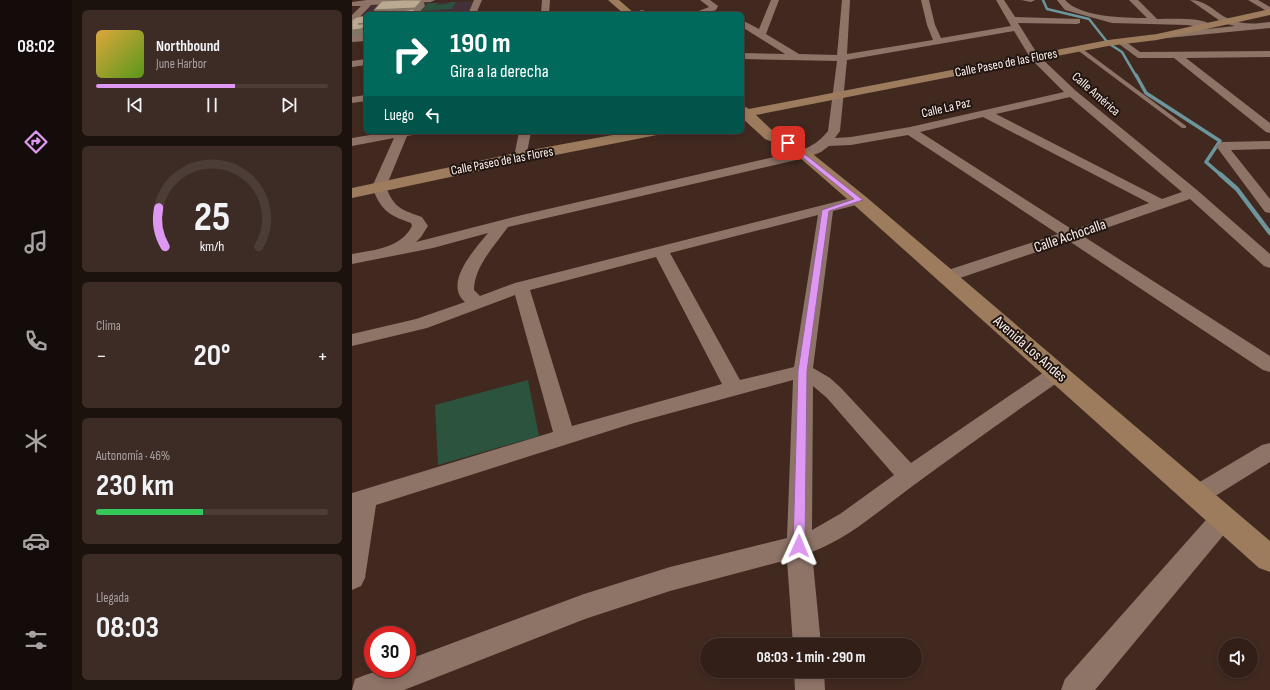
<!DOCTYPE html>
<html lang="es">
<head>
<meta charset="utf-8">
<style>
	:root { --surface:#311f18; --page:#3d2c25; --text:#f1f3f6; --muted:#a8a2a2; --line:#4c3d37; --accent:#de98f2 }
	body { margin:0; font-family:"Sofia Sans Condensed",sans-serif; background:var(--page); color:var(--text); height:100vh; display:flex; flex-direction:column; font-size:15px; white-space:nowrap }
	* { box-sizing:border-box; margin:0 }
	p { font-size:13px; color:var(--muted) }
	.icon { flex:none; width:22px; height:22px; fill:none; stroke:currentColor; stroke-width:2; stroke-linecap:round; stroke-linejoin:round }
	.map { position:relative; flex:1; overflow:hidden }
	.sheet { display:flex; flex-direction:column; gap:10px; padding:10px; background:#1b110d; width:280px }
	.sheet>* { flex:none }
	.hud { position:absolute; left:12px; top:12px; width:380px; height:122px; border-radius:6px; box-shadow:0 2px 6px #0003,0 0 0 1px var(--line); background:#00695c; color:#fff; overflow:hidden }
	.controls { position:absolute; left:866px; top:638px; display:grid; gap:8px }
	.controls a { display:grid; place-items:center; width:40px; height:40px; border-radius:50%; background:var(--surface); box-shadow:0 2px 6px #0003,0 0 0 1px var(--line); font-size:20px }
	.speed { position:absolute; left:12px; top:626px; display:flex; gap:8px; font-size:20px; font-weight:700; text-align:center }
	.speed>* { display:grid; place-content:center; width:52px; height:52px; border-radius:50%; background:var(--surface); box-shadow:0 2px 6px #0003,0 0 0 1px var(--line); line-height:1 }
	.speed .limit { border:6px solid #d22; background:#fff; color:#111 }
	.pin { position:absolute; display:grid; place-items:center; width:34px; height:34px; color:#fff; margin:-17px; border-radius:8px; box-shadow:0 2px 6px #0006 }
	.me { position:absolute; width:44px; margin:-22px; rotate:1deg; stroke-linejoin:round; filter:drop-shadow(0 0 3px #0008) }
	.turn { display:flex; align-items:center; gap:14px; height:84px; padding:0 20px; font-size:18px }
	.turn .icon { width:52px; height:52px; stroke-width:2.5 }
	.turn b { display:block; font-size:28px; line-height:34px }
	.then { display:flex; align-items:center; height:38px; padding:0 20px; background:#0003; gap:8px; font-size:15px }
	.big { font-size:30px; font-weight:700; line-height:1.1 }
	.sheet .tile { flex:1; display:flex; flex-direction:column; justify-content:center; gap:6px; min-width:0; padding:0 14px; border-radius:6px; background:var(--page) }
	.sheet .dial { align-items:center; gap:0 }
	.dial svg { height:104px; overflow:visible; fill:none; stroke:var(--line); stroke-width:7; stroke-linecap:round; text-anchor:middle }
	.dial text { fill:var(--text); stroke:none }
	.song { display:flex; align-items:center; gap:12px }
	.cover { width:48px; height:48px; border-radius:6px; background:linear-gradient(135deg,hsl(40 70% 55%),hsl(90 70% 35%)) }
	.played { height:4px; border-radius:2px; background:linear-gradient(90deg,var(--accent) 60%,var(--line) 60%) }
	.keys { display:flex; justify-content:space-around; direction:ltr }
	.heat { display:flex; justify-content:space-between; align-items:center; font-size:22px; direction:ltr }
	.charge { height:6px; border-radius:3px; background:linear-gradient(90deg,#34c759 46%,var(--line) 0) }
	.trip { position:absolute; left:348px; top:638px; width:222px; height:40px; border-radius:20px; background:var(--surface); box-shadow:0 2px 6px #0003,0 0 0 1px var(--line); font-weight:700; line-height:40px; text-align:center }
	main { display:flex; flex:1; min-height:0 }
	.dock { display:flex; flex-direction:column; width:72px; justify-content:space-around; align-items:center; background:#140c0a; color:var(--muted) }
	.dock .icon { width:28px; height:28px }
	.dock .active { color:var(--accent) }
	.dock b { font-size:18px; color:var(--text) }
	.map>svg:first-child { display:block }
</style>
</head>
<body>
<main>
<nav class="dock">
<b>08:02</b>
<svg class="icon active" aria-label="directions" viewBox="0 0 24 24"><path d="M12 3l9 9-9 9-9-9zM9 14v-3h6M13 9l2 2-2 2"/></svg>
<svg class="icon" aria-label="music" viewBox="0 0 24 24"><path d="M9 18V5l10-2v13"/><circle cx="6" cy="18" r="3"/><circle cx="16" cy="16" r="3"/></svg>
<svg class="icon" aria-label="phone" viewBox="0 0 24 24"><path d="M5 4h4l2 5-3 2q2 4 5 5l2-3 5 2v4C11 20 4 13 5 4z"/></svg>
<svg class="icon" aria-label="climate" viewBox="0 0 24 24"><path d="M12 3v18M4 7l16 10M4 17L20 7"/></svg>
<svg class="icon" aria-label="car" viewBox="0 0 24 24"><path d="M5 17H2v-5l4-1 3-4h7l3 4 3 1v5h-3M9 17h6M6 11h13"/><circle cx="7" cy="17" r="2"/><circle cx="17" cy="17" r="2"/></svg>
<svg class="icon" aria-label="filters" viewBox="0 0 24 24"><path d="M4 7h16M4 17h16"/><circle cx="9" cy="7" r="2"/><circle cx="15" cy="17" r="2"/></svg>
</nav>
<section class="sheet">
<div class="tile">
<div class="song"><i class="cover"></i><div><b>Northbound</b><p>June Harbor</p></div></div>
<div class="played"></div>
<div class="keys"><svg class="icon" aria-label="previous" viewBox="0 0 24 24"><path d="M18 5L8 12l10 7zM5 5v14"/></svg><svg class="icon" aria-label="pause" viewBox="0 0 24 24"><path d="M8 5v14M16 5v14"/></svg><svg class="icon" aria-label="next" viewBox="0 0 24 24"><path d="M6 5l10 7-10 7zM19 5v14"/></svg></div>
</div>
<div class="tile dial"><svg viewBox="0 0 100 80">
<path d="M14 69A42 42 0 1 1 86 69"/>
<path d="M14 69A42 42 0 0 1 9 39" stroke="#de98f2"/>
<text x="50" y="56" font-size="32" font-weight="700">25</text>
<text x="50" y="72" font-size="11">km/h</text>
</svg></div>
<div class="tile"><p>Clima</p>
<div class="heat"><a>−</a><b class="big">20°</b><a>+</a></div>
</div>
<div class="tile"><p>Autonomía · 46%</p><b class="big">230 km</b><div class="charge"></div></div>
<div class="tile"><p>Llegada</p><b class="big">08:03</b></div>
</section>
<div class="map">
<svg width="918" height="690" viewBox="0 0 918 690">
	<rect width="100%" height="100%" fill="#412920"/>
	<polygon fill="#43313a" points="121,1 117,14 14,14 14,36 0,24 17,6"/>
	<g fill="#2c533e">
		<polygon points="98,2 104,2 99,9 70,11 76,3 86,3 85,5 96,4"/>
		<polygon points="176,380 187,436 86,465 83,405"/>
	</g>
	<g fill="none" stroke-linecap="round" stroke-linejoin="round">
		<polyline stroke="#6c959c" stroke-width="2.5" points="691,0 695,9 737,19 756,43 770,52 784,76"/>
		<polyline stroke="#6c959c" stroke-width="3.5" points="784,75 794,93 868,141 854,162 869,175"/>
		<polyline stroke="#6c959c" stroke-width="4.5" points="868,174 885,189 918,233"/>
		<polygon fill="#8e7367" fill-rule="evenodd" points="724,47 728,47 834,126 834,128 830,128 724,49"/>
		<g fill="#8e7367" fill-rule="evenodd">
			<polygon points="15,0 83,0 79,2 19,5 3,22 0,23 0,15 9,6 0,6 0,2"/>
			<polygon points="122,0 130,0 124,14 116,14"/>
			<polygon points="190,0 198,0 197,14 189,14"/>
			<polygon points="348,0 358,0 366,6 364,10 351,14 339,14 357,7"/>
			<path d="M419,0h8l-13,34 33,20 38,1 5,-55h8l-3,54 86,-14 -6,-15 -6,-25h8l6,25 6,13 70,-12 -15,-26h8l11,17 65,2v4l-3,1 -59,-1 20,32 38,36 121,99 73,64v14l-6,-2 -74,-67 -107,37 187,120v16l-7,-2 -194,-129 -115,39 -6,1 -6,-1 -2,-4 2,-4 116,-38 -150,-99 -57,10 -22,1 -8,6 -12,5 -301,70c-13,18 -34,40 -34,63l6,6 35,-13 344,-87 5,1 2,3 -2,3 -31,8 -20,157 17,10 11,10 70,75 139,-95 7,-2 7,2 3,5 -3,5c-49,34 -98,69 -146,104 -35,25 -65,54 -106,70l9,93h-28l-6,-85 -117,31 -85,28 -181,71h-52l3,-11c22,-9 29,-10 52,-10v-9l177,-66 86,-27 117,-29 6,-158 -159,43 -258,82 -11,73 -4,8 -9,4v-97l201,-61 -38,-137 -88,33 -75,18v-12l64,-15 49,-17c-22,-19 10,-53 23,-69l-55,15 -81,16v-10c22,-4 49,-6 60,-28l-1,-3c-23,-8 -30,-13 -39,-36l22,-49 -42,8v-8l36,-6h27l-2,3 -6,1 -21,51c8,21 16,23 36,30l6,9 -7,11 -5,5 106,-27 278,-64c12,-5 20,-10 28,-20l9,-70 -95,-2v-6l43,1 -43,-27v-7l17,9zM662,31l17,28 33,33 -154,35 -59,10 -16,1 5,-7 7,-71zM718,97l112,95 -20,7 -166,-85zM631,117l166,86 -76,27 -153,-98zM466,215l-24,152 -54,13 -70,-127zM304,257l66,127 -150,42 -42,-136zM461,386l14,12 67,77 -54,39 -28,16z"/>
			<polygon points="669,0 683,0 679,2"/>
			<path d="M705,0h8c15,17 60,18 82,18l-18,-18h9l19,19c13,0 46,-2 54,6l-4,3 -20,-3 -75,-2 -47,-13z"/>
			<path d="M838,0c17,0 25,13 39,19 14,6 26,5 41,3v6l-113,11v-4l3,-1 75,-8 -12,-3z"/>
			<polygon points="896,0 906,0 918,7 918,13"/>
			<polygon points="290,10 293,11 293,14 279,14"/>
			<polygon points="14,35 14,41 0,42 0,36"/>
			<polygon points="770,39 788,52 918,51 918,57 834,58 918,123 918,133 914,132 822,58 786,58 767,44 765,42"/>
			<polygon points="14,59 14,65 0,67 0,61"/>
			<polygon points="14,95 14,101 0,103 0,97"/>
			<polygon points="167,132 179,132 174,157 168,161 162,157"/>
			<polygon points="918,141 918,149 879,150 918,199 918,213 913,212 864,146 870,142"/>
			<polygon points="918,443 918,462 852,503 844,506 836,503 832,496 836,489 910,445"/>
			<polygon points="870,509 879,512 882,519 879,526 743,690 709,690 713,679 861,512"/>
			<polygon points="442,671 472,671 473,690 443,690"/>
		</g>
		<g fill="#9c7c5c" fill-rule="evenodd">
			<polygon points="256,0 267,0 283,14 272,14"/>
			<polygon points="918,9 918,15 805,40 756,46 404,115 423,133 441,140 457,151 513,196 918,541 918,572 907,568 501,204 447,157 431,146 413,139 390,118 390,105 397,109 756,40 805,34"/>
			<polygon points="277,132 307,132 305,135 300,136 168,162 0,198 0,188 168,152"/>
		</g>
	</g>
	<g fill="#837666">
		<polygon points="70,0 71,0 73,6 66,14 23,14 22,10"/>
		<polygon points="14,23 14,34 12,36 0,37 0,30"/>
	</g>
	<g fill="#bba991" stroke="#837666">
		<polygon points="51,0 70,0 63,8 22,10 30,1"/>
		<polygon points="63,9 59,14 27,14"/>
		<polygon points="14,16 14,23 6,24 14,24 9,29 0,30 0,20 5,17"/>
	</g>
	<polygon fill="#de98f2" stroke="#90639d" points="436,141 511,200 477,211 455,371 453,546 451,550 447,551 443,550 441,546 446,371 470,210 502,199 434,144 433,143"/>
	<g text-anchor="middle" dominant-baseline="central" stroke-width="4" stroke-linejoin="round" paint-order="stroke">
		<g font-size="13" fill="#fef1ec" stroke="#201511">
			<text transform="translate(654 63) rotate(-11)">Calle Paseo de las Flores</text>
			<text transform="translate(744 94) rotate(41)">Calle América</text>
			<text transform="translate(594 108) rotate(-13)">Calle La Paz</text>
			<text transform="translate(150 161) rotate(-11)">Calle Paseo de las Flores</text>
		</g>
		<g font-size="15" fill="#fef1ec" stroke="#201511">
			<text transform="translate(718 236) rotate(-19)">Calle Achocalla</text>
			<text transform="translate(678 349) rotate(41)">Avenida Los Andes</text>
		</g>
	</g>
</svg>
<div class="controls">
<a><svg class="icon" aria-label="sound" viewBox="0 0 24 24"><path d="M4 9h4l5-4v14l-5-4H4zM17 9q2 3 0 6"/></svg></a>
</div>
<div class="speed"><div class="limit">30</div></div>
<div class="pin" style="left:436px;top:143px;background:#d93025"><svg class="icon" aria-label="arrive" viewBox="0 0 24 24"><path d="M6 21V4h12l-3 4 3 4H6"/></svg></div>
<svg class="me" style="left:447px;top:546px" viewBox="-20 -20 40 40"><path d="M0-17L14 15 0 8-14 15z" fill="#de98f2" stroke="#fff" stroke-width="4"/></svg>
<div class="trip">08:03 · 1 min · 290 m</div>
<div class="hud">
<div class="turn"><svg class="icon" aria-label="right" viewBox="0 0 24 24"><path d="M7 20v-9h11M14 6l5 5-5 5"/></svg><div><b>190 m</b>Gira a la derecha</div></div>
<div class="then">Luego<svg class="icon" aria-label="left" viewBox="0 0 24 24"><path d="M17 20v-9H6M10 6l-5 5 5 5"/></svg></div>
</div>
</div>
</main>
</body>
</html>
